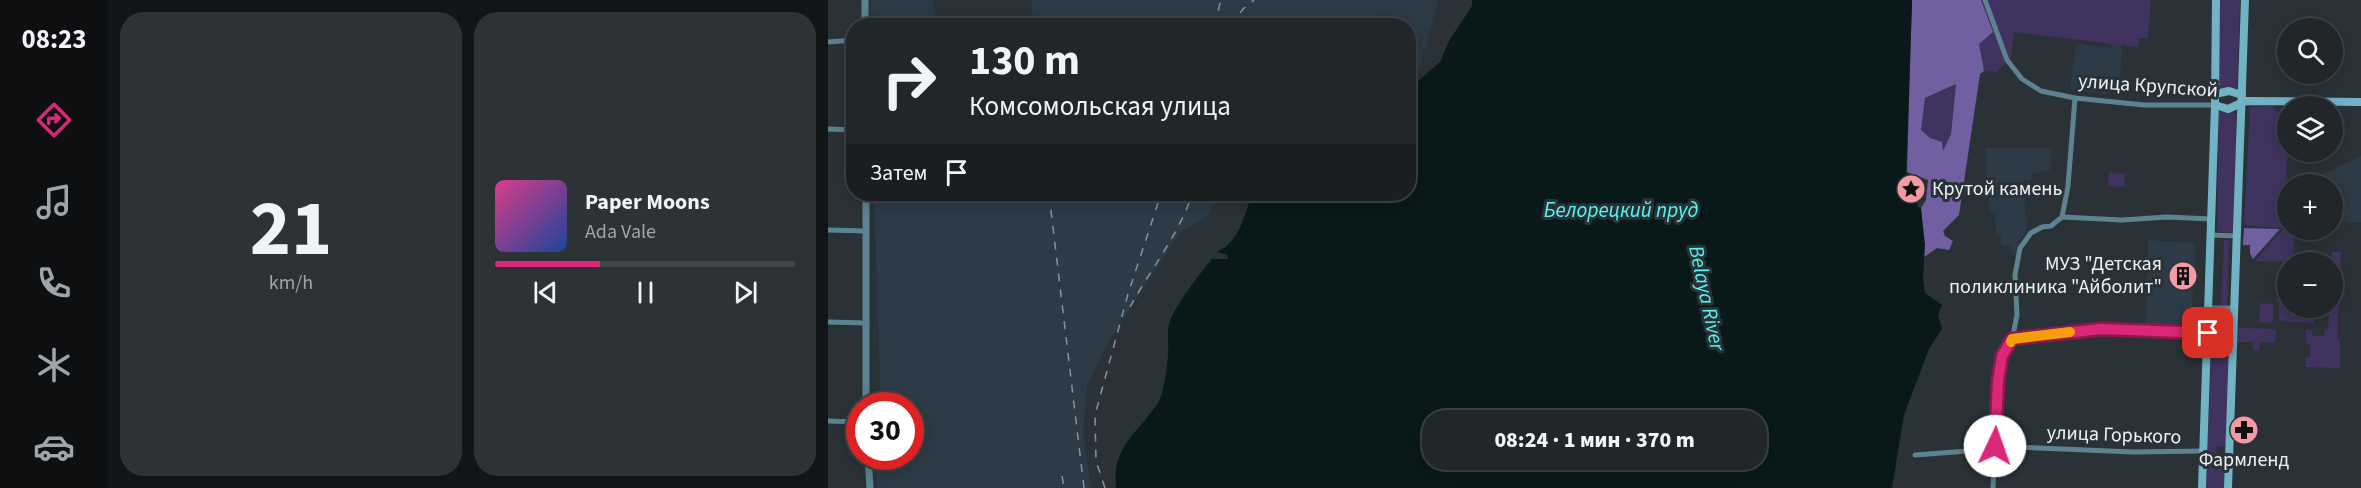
<!DOCTYPE html>
<html lang="ru">
<head>
<meta charset="utf-8">
<style>
	:root { --surface:#20262a; --page:#2d3236; --text:#f1f3f6; --muted:#a2a5a8; --line:#3d4347; --accent:#db2777 }
	body { margin:0; font-family:"Source Sans 3",sans-serif; background:var(--page); color:var(--text); height:100vh; display:flex; flex-direction:column; font-size:22px; white-space:nowrap }
	* { box-sizing:border-box; margin:0 }
	p { font-size:20px; color:var(--muted) }
	.icon { flex:none; width:33px; height:33px; fill:none; stroke:currentColor; stroke-width:2; stroke-linecap:round; stroke-linejoin:round }
	.map { position:relative; flex:1; overflow:hidden }
	.details { display:flex; flex-direction:column; gap:12px; padding:12px; background:#121517; width:720px }
	.details>* { flex:none }
	.banner { position:absolute; left:18px; top:18px; width:570px; height:183px; border-radius:24px; box-shadow:0 3px 15px #0003,0 0 0 2px var(--line); background:#20262a; color:var(--text); overflow:hidden }
	.fabs { position:absolute; left:1449px; top:18px; display:grid; gap:12px }
	.fabs a { display:grid; place-items:center; width:66px; height:66px; border-radius:50%; background:var(--surface); box-shadow:0 3px 15px #0003,0 0 0 2px var(--line); font-size:30px }
	.speed { position:absolute; left:18px; top:392px; display:flex; gap:12px; font-size:30px; font-weight:700; text-align:center }
	.speed>* { display:grid; place-content:center; width:78px; height:78px; border-radius:50%; background:var(--surface); box-shadow:0 3px 15px #0003,0 0 0 2px var(--line); line-height:1 }
	.speed .limit { border:9px solid #d22; background:#fff; color:#111 }
	.pin { position:absolute; display:grid; place-items:center; width:51px; height:51px; color:#fff; margin:-26px; border-radius:12px; box-shadow:0 3px 9px #0006 }
	.me { position:absolute; width:66px; margin:-33px; rotate:3deg; stroke-linejoin:round; filter:drop-shadow(0 0 4px #0008) }
	.turn { display:flex; align-items:center; gap:21px; height:126px; padding:0 24px; font-size:27px }
	.turn .icon { width:78px; height:78px; stroke-width:2.5 }
	.turn b { display:block; font-size:42px; line-height:51px }
	.then { display:flex; align-items:center; height:57px; padding:0 24px; background:#0003; gap:12px; font-size:22px }
	.details .card { flex:1; display:flex; flex-direction:column; justify-content:center; gap:9px; min-width:0; padding:0 21px; border-radius:24px; background:var(--page) }
	.details .dial { align-items:center; gap:0 }
	.dial b { font-size:78px; line-height:1 }
	.song { display:flex; align-items:center; gap:18px }
	.cover { width:72px; height:72px; border-radius:9px; background:linear-gradient(135deg,hsl(330 70% 55%),hsl(220 70% 35%)) }
	.played { height:6px; border-radius:3px; background:linear-gradient(90deg,var(--accent) 35%,var(--line) 35%) }
	.keys { display:flex; justify-content:space-around; direction:ltr }
	.details .tiles { flex:1; display:grid; gap:12px; grid-template-columns:repeat(2,1fr) }
	.trip { position:absolute; left:594px; top:410px; width:345px; height:60px; border-radius:24px; background:var(--surface); box-shadow:0 3px 15px #0003,0 0 0 2px var(--line); font-weight:800; line-height:60px; text-align:center }
	main { display:flex; flex:1; min-height:0 }
	.tabs { display:flex; flex-direction:column; width:108px; justify-content:space-around; align-items:center; background:#0d0f11; color:var(--muted) }
	.tabs .icon { width:42px; height:42px }
	.tabs .selected { color:var(--accent) }
	.tabs b { font-size:27px; color:var(--text) }
	.map>svg:first-child { display:block }
</style>
</head>
<body>
<main>
<nav class="tabs">
<b>08:23</b>
<svg class="icon selected" aria-label="directions" viewBox="0 0 24 24"><path d="M12 3l9 9-9 9-9-9zM9 14v-3h6M13 9l2 2-2 2"/></svg>
<svg class="icon" aria-label="music" viewBox="0 0 24 24"><path d="M9 18V5l10-2v13"/><circle cx="6" cy="18" r="3"/><circle cx="16" cy="16" r="3"/></svg>
<svg class="icon" aria-label="phone" viewBox="0 0 24 24"><path d="M5 4h4l2 5-3 2q2 4 5 5l2-3 5 2v4C11 20 4 13 5 4z"/></svg>
<svg class="icon" aria-label="climate" viewBox="0 0 24 24"><path d="M12 3v18M4 7l16 10M4 17L20 7"/></svg>
<svg class="icon" aria-label="car" viewBox="0 0 24 24"><path d="M5 17H2v-5l4-1 3-4h7l3 4 3 1v5h-3M9 17h6M6 11h13"/><circle cx="7" cy="17" r="2"/><circle cx="17" cy="17" r="2"/></svg>
</nav>
<section class="details">
<div class="tiles">
<div class="card dial"><b>21</b><p>km/h</p></div>
<div class="card">
<div class="song"><i class="cover"></i><div><b>Paper Moons</b><p>Ada Vale</p></div></div>
<div class="played"></div>
<div class="keys"><svg class="icon" aria-label="previous" viewBox="0 0 24 24"><path d="M18 5L8 12l10 7zM5 5v14"/></svg><svg class="icon" aria-label="pause" viewBox="0 0 24 24"><path d="M8 5v14M16 5v14"/></svg><svg class="icon" aria-label="next" viewBox="0 0 24 24"><path d="M6 5l10 7-10 7zM19 5v14"/></svg></div>
</div>
</div>
</section>
<div class="map">
<svg width="1533" height="488" viewBox="0 0 1533 488">
	<rect width="100%" height="100%" fill="#2a3238"/>
	<g fill="#2d3b46">
		<polygon points="43,0 104,0 110,25 42,25"/>
		<polygon points="203,0 610,0 592,67 581,71 580,26 206,25"/>
		<polygon points="1253,44 1284,48 1285,44 1294,45 1292,87 1280,86 1279,95 1242,89 1248,45"/>
		<polygon points="1157,148 1224,148 1222,170 1203,174 1203,180 1196,180 1195,184 1199,230 1189,245 1189,255 1184,255 1183,246 1173,246 1173,236 1168,236 1167,213 1162,211"/>
		<polygon points="1533,156 1533,222 1512,222 1505,213 1504,184 1487,184 1487,178"/>
		<polygon points="46,194 389,194 379,217 352,233 280,342 259,386 255,433 263,488 49,488 47,463 55,462 55,456 82,456 82,405 53,405"/>
		<polygon points="1320,240 1367,243 1363,329 1318,327"/>
	</g>
	<g fill="#403360">
		<polygon points="1153,0 1323,0 1320,38 1311,38 1310,47 1186,32 1183,58 1168,72 1156,71 1151,44 1165,32"/>
		<polygon points="1391,0 1412,0 1409,89 1390,88"/>
		<polygon points="1128,84 1123,134 1115,153 1114,142 1102,138 1093,130 1097,98"/>
		<polygon points="1444,106 1448,112 1459,112 1460,152 1454,228 1416,225 1422,107"/>
		<polygon points="1391,112 1408,113 1407,232 1399,233 1389,231"/>
		<polygon points="1281,172 1297,174 1296,187 1280,186"/>
		<polygon points="1454,230 1466,230 1465,259 1473,260 1472,262 1427,261"/>
		<polygon points="1396,240 1401,240 1399,305 1393,305"/>
		<polygon points="1504,252 1513,252 1509,338 1512,342 1512,368 1477,367 1478,357 1482,357 1482,344 1479,344 1477,329 1484,330 1484,336 1496,336 1497,329 1500,329 1502,308 1504,308"/>
		<polygon points="1447,300 1459,300 1460,308 1471,308 1470,319 1486,320 1486,323 1453,321 1451,318 1451,304"/>
		<polygon points="1432,303 1446,304 1445,321 1443,323 1431,322"/>
		<polygon points="1389,311 1403,314 1398,446 1389,447 1388,464 1397,464 1396,488 1378,488 1385,314"/>
		<polygon points="1408,328 1448,329 1447,343 1432,342 1431,351 1425,351 1425,342 1407,342"/>
	</g>
	<g fill="#715fa2" fill-rule="evenodd">
		<path d="M1084,0h69l12,32 -14,12 5,27 -4,3 -21,141 -16,16 2,5 8,5 -4,9 -12,-2 -13,9 -3,-49 5,-8 2,-20 -21,-8zM1128,84l-5,50 -8,17 -1,-9 -12,-4 -9,-8 4,-32z"/>
		<polygon points="1416,228 1452,229 1425,259 1422,253 1422,245 1415,245"/>
	</g>
	<path fill="#091818" fill-rule="evenodd" d="M644,0h440l-6,181 1,9 5,4v3l5,3 1,7 3,1 4,37 -2,34 2,14 17,12 -4,10 4,14 -13,20 -25,66 -12,73h-776c-5,-43 24,-56 43,-87 5,-9 9,-39 9,-49 1,-9 -1,-20 1,-28 6,-19 30,-49 43,-65h16l-1,-4 -10,-3c22,-9 27,-36 35,-58h156l1,-113h9l22,-19 9,-21 23,-35zM604,420h324v39h-324z"/>
	<g fill="none" stroke-linecap="round" stroke-linejoin="round">
		<g stroke="#5c838f" stroke-width="5">
			<polyline points="1157,0 1179,60 1194,79 1213,91 1247,98 1316,105 1387,105"/>
			<polyline points="0,42 26,40"/>
			<polyline points="1247,98 1240,186 1234,217 1294,220 1339,217 1383,219"/>
			<polyline points="0,129 26,130"/>
			<polyline points="0,230 38,231"/>
			<polyline points="1383,235 1409,236"/>
			<polyline points="1381,308 1406,308"/>
			<polyline points="0,322 39,323"/>
			<polyline points="1184,340 1273,329 1380,333"/>
			<polyline points="0,421 32,422"/>
			<polyline points="1087,455 1153,450 1166,446 1305,452 1376,451"/>
			<polyline points="1165,488 1170,381 1174,356 1184,340 1189,315 1187,275 1192,248 1203,233 1214,227 1223,226 1234,217"/>
		</g>
		<g stroke="#5c838f" stroke-width="7">
			<polyline points="37,26 37,0"/>
			<polyline points="38,194 38,405"/>
			<polyline points="40,456 42,488"/>
		</g>
		<g stroke="#71b2c4" stroke-width="8">
			<polyline points="1387,94 1401,91 1414,95"/>
			<polyline points="1387,105 1400,109 1418,101 1533,102"/>
			<polyline points="1374,488 1387,105 1388,0"/>
			<polyline points="1400,488 1417,0"/>
		</g>
		<g stroke="#8c9297" stroke-width="1.5" stroke-dasharray="8 8" stroke-linecap="butt">
			<polyline points="386,26 393,0"/>
			<polyline points="403,26 415,9 426,0"/>
			<polyline points="221,194 256,488"/>
			<path d="M302,307c20,-37 50,-74 62,-113"/>
			<polyline points="234,476 236,488"/>
			<polyline points="277,488 268,461 267,415 300,294 333,194"/>
		</g>
	</g>
	<g fill="none" stroke-linecap="round" stroke-linejoin="round">
		<g stroke="#8e194d" stroke-width="15">
			<polyline id="route" points="1167,446 1170,381 1174,356 1184,339 1273,329 1380,333"/>
		</g>
		<use href="#route" stroke="#db2777" stroke-width="10"/>
		<polyline stroke="#f59e0b" stroke-width="10" points="1183,342 1184,339 1242,332"/>
	</g>
	<defs>
		<g id="sight-disc" transform="scale(1.5)"><circle r="9.5" fill="#f49aa5" stroke="#2a3238"/><path d="M0-6L1.8-2.2L6-1.7L2.9 1.2L3.7 5.4L0 3.3L-3.7 5.4L-2.9 1.2L-6-1.7L-1.8-2.2Z" fill="#111"/></g>
		<g id="building-disc" transform="scale(1.5)"><circle r="9.5" fill="#f49aa5" stroke="#2a3238"/><path d="M-4-6H4V6H1V3H-1V6H-4ZM-2.5-4.3h1.7v1.8h-1.7ZM.8-4.3h1.7v1.8H.8ZM-2.5-1h1.7V.8h-1.7ZM.8-1h1.7V.8H.8Z" fill="#111"/></g>
		<g id="pharmacy-disc" transform="scale(1.5)"><circle r="9.5" fill="#f49aa5" stroke="#2a3238"/><path d="M-2-6h4v4h4v4h-4v4h-4v-4h-4v-4h4Z" fill="#111"/></g>
	</defs>
	<g fill-rule="evenodd">
		<use href="#sight-disc" x="1083" y="189"/>
		<use href="#building-disc" x="1355" y="276"/>
		<use href="#pharmacy-disc" x="1416" y="430"/>
	</g>
	<g text-anchor="middle" dominant-baseline="central" stroke-width="6" stroke-linejoin="round" paint-order="stroke">
		<g font-size="20" fill="#edf2f6" stroke="#2a3238">
			<text transform="translate(1320 86) rotate(4)">улица Крупской</text>
			<text transform="translate(1286 435) rotate(2)">улица Горького</text>
		</g>
		<g font-size="20" fill="#edf2f6" stroke="#2a3238" text-anchor="start">
			<text x="1104" y="189">Крутой камень</text>
			<text x="1334" y="264" text-anchor="end">МУЗ "Детская<tspan x="1334" dy="23">поликлиника "Айболит"</tspan></text>
			<text x="1416" y="460" text-anchor="middle">Фармленд</text>
		</g>
		<g font-size="21" font-style="italic" fill="#54faf5" stroke="#2a3238">
			<text x="793" y="210">Белорецкий пруд</text>
			<text transform="translate(879 298) rotate(78)">Belaya River</text>
		</g>
	</g>
</svg>
<div class="fabs">
<a><svg class="icon" aria-label="search" viewBox="0 0 24 24"><circle cx="10" cy="10" r="6"/><path d="M15 15l6 6"/></svg></a>
<a><svg class="icon" aria-label="layers" viewBox="0 0 24 24"><path d="M12 4l9 5-9 5-9-5zM3 14l9 5 9-5"/></svg></a>
<a>+</a>
<a>−</a>
</div>
<div class="speed"><div class="limit">30</div></div>
<div class="pin" style="left:1380px;top:333px;background:#d93025"><svg class="icon" aria-label="arrive" viewBox="0 0 24 24"><path d="M6 21V4h12l-3 4 3 4H6"/></svg></div>
<svg class="me" style="left:1167px;top:446px" viewBox="-20 -20 40 40"><circle r="19" fill="#fff"/><path d="M0-13L10 11 0 6-10 11z" fill="#db2777"/></svg>
<div class="trip">08:24 · 1 мин · 370 m</div>
<div class="banner">
<div class="turn"><svg class="icon" aria-label="right" viewBox="0 0 24 24"><path d="M7 20v-9h11M14 6l5 5-5 5"/></svg><div><b>130 m</b>Комсомольская улица</div></div>
<div class="then">Затем<svg class="icon" aria-label="arrive" viewBox="0 0 24 24"><path d="M6 21V4h12l-3 4 3 4H6"/></svg></div>
</div>
</div>
</main>
</body>
</html>
